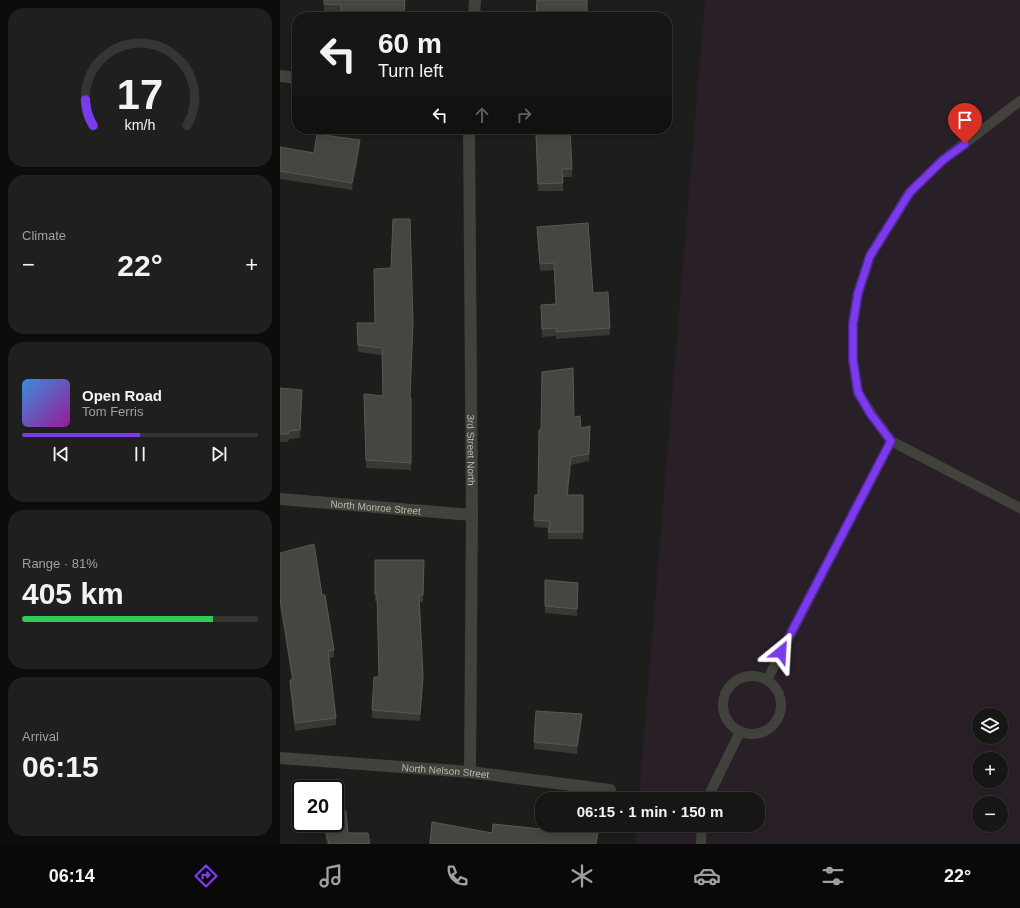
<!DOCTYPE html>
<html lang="en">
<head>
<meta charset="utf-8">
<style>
	:root { --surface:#161614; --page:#1f1f1d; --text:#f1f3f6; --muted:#9e9fa0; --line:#353534; --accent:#7c3aed }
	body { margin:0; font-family:Arial,sans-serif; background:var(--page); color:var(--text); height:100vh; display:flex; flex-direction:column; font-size:15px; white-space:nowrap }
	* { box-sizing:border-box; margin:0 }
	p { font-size:13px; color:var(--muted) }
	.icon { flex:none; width:22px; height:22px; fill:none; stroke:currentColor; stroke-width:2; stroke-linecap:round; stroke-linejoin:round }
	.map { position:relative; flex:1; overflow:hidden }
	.drawer { display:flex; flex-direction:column; gap:8px; padding:8px; background:#0c0c0b; width:280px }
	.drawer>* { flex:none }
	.banner { position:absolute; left:12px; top:12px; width:380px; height:122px; border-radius:16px; box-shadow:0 2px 10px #0003,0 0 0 1px var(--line); background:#161614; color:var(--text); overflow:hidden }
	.buttons { position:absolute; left:692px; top:708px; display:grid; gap:8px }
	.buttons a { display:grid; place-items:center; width:36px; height:36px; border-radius:50%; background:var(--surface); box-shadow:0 2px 10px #0003,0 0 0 1px var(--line); font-size:20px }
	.speed { position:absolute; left:12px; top:780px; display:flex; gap:8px; font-size:20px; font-weight:700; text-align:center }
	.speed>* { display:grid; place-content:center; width:52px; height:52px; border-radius:50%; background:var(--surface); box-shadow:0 2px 10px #0003,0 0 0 1px var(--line); line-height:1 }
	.speed .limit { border:2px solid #111; border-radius:6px; background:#fff; color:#111 }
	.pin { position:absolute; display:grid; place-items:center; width:34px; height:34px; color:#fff; margin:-41px -17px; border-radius:50% 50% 50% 0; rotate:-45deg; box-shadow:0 0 4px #0007 }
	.pin .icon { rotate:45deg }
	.me { position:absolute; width:44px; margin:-22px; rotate:27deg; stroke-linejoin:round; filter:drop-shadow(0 0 3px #0008) }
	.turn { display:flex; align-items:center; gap:14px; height:84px; padding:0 20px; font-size:18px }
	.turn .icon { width:52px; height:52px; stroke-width:2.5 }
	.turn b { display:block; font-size:28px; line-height:34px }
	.lanes { display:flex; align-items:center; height:38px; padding:0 20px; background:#0003; justify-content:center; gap:20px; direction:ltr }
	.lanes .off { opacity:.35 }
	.big { font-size:30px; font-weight:800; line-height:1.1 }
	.drawer .tile { flex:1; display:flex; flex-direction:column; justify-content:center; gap:6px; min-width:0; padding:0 14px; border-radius:16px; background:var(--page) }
	.drawer .dial { align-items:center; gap:0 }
	.dial svg { height:104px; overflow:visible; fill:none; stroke:var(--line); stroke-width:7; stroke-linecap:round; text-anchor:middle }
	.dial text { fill:var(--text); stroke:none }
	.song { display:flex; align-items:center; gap:12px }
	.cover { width:48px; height:48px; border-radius:6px; background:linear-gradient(135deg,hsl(210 70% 55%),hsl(300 70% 35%)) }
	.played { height:4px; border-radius:2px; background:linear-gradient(90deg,var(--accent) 50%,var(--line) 50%) }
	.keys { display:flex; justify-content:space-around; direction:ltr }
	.heat { display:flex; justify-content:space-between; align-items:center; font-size:22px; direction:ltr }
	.charge { height:6px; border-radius:3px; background:linear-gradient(90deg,#34c759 81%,var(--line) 0) }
	.trip { position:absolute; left:255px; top:792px; width:230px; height:40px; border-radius:16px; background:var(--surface); box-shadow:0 2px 10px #0003,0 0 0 1px var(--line); font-weight:800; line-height:40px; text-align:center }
	.tabs { display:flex; height:64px; justify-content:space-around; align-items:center; background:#090908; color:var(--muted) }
	.tabs .icon { width:28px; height:28px }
	.tabs .active { color:var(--accent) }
	.tabs b { font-size:18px; color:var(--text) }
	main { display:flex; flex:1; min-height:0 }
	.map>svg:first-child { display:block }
</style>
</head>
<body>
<main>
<section class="drawer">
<div class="tile dial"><svg viewBox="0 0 100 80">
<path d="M14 69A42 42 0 1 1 86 69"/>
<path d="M14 69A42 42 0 0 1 8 49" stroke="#7c3aed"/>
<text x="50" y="56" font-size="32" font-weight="700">17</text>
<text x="50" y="72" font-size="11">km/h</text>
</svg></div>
<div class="tile"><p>Climate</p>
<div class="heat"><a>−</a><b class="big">22°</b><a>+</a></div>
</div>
<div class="tile">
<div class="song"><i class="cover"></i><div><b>Open Road</b><p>Tom Ferris</p></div></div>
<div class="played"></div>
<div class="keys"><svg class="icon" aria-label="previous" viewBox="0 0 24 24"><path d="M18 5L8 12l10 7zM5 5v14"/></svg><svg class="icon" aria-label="pause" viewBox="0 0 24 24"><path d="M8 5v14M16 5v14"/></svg><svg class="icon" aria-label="next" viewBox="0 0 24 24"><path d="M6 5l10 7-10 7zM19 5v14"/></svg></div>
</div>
<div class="tile"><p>Range · 81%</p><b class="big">405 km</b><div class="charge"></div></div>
<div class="tile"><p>Arrival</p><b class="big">06:15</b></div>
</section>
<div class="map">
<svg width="740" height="844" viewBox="0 0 740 844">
	<rect width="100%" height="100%" fill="#1d1d1b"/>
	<path fill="#292027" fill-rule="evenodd" d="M425,0h315v844h-385l1,-19h122v-26h-119zM699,715h22v22h-22zM699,759h22v22h-22zM699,803h22v22h-22z"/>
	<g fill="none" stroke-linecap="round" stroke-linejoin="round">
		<g stroke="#42423c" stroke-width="10">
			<polyline points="740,101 663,160 630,192 590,256 578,293 573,324 573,360 578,393 591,413 611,441 740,508"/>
			<circle cx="472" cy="705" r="29"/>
			<polyline points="487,680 611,441"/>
			<polyline points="427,799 460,732"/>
			<polyline points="421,844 422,825"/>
		</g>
		<g stroke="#42423c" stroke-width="12">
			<polyline points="194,17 195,0"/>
			<polyline points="0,76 17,78"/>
			<path id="s1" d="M189,129l3,386 -2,257"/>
			<path id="s2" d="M0,499l192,16"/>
			<path id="s3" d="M0,758l190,14 140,18"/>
		</g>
	</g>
	<g fill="#383834">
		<polygon points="44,0 125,0 124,17 61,17 61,12 44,11"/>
		<polygon points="255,129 292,169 292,177 283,177 283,191 258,191"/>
		<polygon points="0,147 34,153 80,148 72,190 0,179"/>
		<polygon points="257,227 313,293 330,328 330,335 276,339 276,336 262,337 261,305 276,304 274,270 260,271"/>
		<polygon points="77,323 95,323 130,398 131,398 131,470 86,468 84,402 103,396 102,355 78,352"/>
		<polygon points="0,388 22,397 20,438 9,439 8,442 0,442"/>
		<polygon points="294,417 301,428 310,426 309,461 291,465 288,495 303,495 303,539 268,539 268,528 254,527 254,520 258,495 261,430"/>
		<polygon points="0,553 42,595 54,650 54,657 49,658 56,718 56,725 15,731 10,688 10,680 12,680 0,605"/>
		<polygon points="95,560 144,560 143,602 139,602 143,684 140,721 92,718 92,710 99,677 97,601 95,601"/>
		<polygon points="265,580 298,583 297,616 265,613"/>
		<polygon points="302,721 297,754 254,749 254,742"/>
		<polygon points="43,823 55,823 68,833 90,844 47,844"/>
	</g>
	<g fill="#272725">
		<polygon points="80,140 80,148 72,190 72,183"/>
		<polygon points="291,457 291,465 287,502 287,495"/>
		<polygon points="143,676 143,684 140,721 140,714"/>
		<polygon points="302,714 302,721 297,754 297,746"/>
	</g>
	<g fill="#464641" stroke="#595852">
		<polygon points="44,0 125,0 124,14 103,12 103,17 61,17 61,5 44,4"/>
		<polygon points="257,0 307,0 307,17 256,17"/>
		<polygon points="256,129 290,129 292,169 282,169 283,183 258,184"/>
		<polygon points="37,134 80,140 72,183 0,171 0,147 34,153"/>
		<polygon points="113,219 130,219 133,322 130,398 131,398 131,463 86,460 84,394 103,396 102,348 78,345 77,323 95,323 94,269 111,268"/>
		<polygon points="308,223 313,293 328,292 330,328 276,332 276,328 262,329 261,305 276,304 274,263 260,264 257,227"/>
		<polygon points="293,368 294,417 300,416 301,428 310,426 309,454 291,457 287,495 303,495 303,532 268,532 270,521 254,520 255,495 258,495 259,430 261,430 262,372"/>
		<polygon points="0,388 22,390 20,430 9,431 8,434 0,434"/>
		<polygon points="34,544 42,595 45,595 54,650 48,651 56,718 15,723 10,680 13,680 0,598 0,553"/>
		<polygon points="95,560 144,560 143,595 139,595 143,676 140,714 92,710 94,677 99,677 97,594 95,594"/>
		<polygon points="265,580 298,583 297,609 265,606"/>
		<polygon points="256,711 302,714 297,746 254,742"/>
		<polygon points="66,811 68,833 88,833 90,844 49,844 45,823 55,823 55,812"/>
		<polygon points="152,822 212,833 213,824 280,831 280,829 318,832 316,844 150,844"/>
	</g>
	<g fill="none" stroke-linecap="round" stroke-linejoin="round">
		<g stroke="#51269a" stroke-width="10">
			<polyline id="route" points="501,652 611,441 590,413 578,392 573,360 573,324 578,293 590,256 630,192 663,160 685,144"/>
		</g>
		<use href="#route" stroke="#7c3aed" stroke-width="7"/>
	</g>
	<g text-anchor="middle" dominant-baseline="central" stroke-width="4" stroke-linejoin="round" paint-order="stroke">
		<g font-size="10" fill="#bdb9ad" stroke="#181816">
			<text stroke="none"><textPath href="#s1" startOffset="321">3rd Street North</textPath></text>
			<text stroke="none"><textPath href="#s2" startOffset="96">North Monroe Street</textPath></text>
			<text stroke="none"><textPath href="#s3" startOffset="166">North Nelson Street</textPath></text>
		</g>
	</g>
</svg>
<div class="buttons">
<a><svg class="icon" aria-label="layers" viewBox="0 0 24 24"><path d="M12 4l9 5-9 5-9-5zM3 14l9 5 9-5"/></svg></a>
<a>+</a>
<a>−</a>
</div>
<div class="speed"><div class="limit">20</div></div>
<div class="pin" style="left:685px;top:144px;background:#d93025"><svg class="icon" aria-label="arrive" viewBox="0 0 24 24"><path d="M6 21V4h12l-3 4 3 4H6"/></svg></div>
<svg class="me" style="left:501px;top:652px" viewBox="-20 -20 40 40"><path d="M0-17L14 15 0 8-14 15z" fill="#7c3aed" stroke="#fff" stroke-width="4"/></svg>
<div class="trip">06:15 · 1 min · 150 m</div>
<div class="banner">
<div class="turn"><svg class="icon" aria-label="left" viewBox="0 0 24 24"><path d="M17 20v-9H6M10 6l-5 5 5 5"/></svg><div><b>60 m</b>Turn left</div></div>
<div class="lanes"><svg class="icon" aria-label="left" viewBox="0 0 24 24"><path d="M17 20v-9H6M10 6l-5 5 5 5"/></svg><svg class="icon off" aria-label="ahead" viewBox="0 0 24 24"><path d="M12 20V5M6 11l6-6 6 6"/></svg><svg class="icon off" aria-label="right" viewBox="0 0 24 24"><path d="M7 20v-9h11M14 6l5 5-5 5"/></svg></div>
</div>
</div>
</main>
<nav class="tabs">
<b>06:14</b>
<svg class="icon active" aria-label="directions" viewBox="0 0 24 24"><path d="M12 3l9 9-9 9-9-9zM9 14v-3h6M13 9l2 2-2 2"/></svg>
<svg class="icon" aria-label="music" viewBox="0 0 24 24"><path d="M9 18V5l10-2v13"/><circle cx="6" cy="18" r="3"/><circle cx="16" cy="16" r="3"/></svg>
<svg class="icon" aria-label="phone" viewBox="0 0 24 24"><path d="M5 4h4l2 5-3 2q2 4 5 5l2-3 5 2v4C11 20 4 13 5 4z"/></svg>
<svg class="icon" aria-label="climate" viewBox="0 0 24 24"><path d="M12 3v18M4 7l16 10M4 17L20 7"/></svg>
<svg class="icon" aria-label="car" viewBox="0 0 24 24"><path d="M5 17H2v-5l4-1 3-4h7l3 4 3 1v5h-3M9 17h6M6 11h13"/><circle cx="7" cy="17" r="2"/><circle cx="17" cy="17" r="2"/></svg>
<svg class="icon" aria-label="filters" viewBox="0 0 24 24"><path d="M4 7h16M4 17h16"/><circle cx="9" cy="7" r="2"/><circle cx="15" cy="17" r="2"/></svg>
<b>22°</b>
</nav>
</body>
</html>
